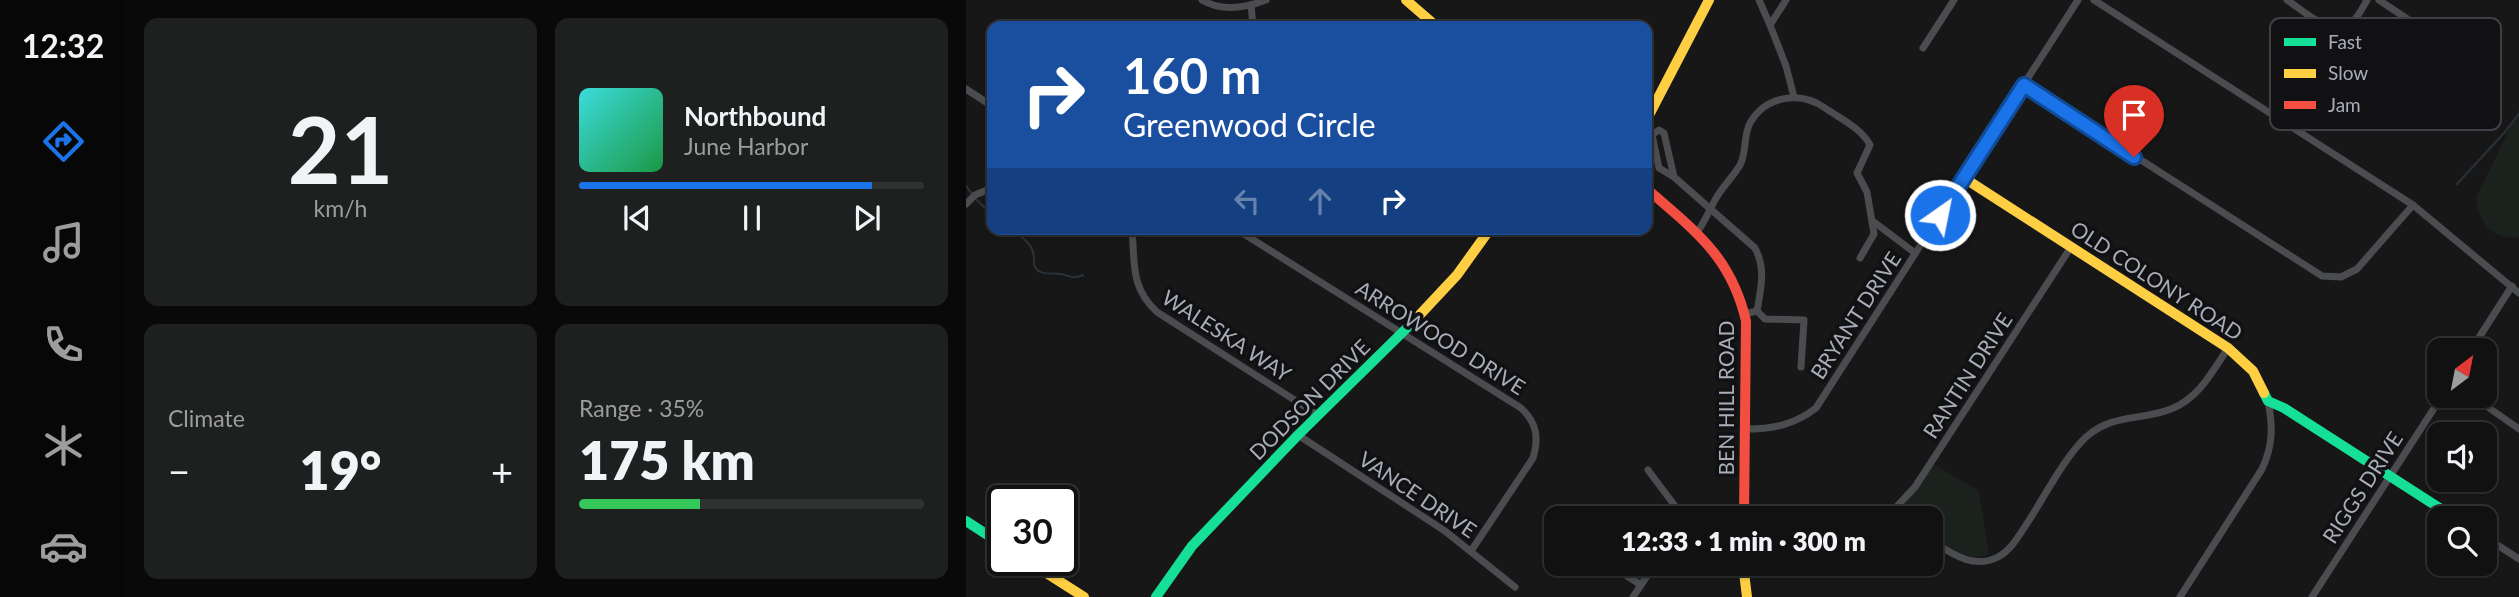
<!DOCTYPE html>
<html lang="en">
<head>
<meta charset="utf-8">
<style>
	:root { --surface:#111; --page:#1e1f1f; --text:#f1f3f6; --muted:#9c9d9f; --line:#303131; --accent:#1a73e8 }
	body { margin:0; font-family:Lato,sans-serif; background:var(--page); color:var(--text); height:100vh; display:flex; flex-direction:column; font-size:26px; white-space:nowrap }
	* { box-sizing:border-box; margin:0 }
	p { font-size:23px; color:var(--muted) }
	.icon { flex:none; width:38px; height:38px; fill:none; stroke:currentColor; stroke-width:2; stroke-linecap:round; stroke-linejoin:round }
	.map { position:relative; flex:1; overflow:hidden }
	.drawer { display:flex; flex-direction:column; gap:18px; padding:18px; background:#090909; width:840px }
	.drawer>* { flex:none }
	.guide { position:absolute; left:21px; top:21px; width:665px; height:214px; border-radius:14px; box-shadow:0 2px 5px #0004,0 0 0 2px var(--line); background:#1a4fa0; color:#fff; overflow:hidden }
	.needle { width:46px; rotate:32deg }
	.tools { position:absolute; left:1461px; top:338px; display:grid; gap:14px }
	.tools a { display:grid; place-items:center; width:70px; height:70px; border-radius:14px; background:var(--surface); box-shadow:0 2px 5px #0004,0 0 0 2px var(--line); font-size:35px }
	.speed { position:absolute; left:21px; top:485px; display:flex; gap:14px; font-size:35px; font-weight:700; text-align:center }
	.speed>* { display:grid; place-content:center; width:91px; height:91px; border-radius:50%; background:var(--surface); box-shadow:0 2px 5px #0004,0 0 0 2px var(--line); line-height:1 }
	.speed .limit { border:4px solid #111; border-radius:10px; background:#fff; color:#111 }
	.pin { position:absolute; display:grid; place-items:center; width:60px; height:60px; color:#fff; margin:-72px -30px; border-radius:50% 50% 50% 0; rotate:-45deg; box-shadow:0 0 7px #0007 }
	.pin .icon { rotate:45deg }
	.me { position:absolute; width:77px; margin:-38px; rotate:33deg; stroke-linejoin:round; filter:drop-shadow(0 0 5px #0008) }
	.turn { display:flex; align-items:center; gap:24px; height:147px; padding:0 21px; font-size:32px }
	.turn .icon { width:91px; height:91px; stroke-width:2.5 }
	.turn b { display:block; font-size:49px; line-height:60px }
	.lanes { display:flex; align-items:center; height:66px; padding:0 21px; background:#0003; justify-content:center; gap:35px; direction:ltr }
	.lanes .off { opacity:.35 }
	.big { font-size:52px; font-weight:800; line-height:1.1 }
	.drawer .tile { flex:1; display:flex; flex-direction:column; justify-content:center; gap:10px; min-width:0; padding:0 24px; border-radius:14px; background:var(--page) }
	.drawer .dial { align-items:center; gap:0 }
	.dial b { font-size:91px; line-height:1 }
	.song { display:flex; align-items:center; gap:21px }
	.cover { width:84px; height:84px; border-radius:10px; background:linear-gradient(135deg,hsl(180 70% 55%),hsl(140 70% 35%)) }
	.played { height:7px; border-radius:4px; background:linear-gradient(90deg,var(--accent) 85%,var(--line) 85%) }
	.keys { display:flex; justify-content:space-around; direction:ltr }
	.heat { display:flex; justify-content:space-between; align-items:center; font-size:38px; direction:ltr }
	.charge { height:10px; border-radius:5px; background:linear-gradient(90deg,#34c759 35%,var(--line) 0) }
	.drawer .tiles { flex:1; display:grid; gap:18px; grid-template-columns:repeat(2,1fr) }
	.trip { position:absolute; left:578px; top:506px; width:399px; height:70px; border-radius:14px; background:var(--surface); box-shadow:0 2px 5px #0004,0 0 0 2px var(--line); font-weight:800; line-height:70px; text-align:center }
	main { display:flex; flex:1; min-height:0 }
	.tabs { display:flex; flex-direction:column; width:126px; justify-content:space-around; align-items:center; background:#070707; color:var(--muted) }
	.tabs .icon { width:49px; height:49px }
	.tabs .on { color:var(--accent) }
	.tabs b { font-size:32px; color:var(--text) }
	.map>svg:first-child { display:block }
</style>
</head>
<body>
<main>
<nav class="tabs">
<b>12:32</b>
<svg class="icon on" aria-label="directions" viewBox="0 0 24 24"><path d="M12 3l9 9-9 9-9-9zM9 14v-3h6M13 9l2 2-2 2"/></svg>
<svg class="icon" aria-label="music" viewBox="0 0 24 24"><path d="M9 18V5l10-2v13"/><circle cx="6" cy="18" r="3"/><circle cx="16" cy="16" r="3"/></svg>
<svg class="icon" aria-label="phone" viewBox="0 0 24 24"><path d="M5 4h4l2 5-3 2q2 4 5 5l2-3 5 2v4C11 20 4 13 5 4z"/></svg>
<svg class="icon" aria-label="climate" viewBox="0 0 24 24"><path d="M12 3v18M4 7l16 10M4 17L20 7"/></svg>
<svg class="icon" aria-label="car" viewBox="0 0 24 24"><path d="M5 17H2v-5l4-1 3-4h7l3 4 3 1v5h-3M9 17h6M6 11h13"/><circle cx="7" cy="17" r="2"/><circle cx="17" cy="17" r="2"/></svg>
</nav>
<section class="drawer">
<div class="tiles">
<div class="tile dial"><b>21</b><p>km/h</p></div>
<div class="tile">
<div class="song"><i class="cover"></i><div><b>Northbound</b><p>June Harbor</p></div></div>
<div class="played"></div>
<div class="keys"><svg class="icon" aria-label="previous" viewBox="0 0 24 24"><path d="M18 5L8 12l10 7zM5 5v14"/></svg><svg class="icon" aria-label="pause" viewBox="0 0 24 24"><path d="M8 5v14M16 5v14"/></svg><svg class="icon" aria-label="next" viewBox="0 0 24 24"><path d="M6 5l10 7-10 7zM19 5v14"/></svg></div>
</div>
<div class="tile"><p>Climate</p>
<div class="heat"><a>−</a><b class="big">19°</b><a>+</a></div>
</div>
<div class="tile"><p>Range · 35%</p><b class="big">175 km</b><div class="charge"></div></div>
</div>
</section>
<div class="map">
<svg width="1553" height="597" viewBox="0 0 1553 597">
	<rect width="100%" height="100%" fill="#171717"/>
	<g fill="#1b211c">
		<path d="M1553,109v128c-27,4 -40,-15 -43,-39z"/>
		<path d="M967,464l46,27 10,64c-23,7 -40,-8 -59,-21v-16h-25l-6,-6z"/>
	</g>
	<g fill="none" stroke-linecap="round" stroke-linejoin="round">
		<g stroke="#2a3239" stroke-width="2">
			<polyline points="1491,184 1538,133 1553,114"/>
			<polyline points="0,186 6,194"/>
			<polyline points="10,199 26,215"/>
			<path d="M45,229c14,10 25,17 23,36 6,12 15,7 26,9 9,1 13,6 23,1"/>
		</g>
		<g stroke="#4b4c50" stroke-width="7">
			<path d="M236,0c20,12 43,8 64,0"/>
			<polyline points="793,0 804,25"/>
			<polyline points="820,0 804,25 820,66 828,97"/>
			<polyline points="1128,0 1447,205 1553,293"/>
			<path d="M1321,0c17,11 44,38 64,23 7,-5 12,-16 16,-23"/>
			<polyline points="1413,0 1467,36 1484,77"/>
			<polyline points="285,5 287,26"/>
			<polyline points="957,48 988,0"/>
			<polyline points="1058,85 1356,276 1375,277 1391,269 1447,205"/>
			<polyline points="0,89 26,106"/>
			<path d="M708,177l-10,-44 -5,-3 -7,5 7,33 15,9 81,71c11,21 6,40 2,63l-12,3"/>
			<polyline points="0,204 9,195 26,188"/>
			<polyline points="908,222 949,253"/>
			<path d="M166,229c3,34 -2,58 25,83l161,103"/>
			<path d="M270,229l285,179c16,15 18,30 12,50l-62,93"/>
			<path d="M731,233c7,-11 12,-21 18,-33 7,-13 18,-23 25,-35 7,-13 3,-29 10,-42 16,-28 51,-32 75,-15 16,11 36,20 45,37l-13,28 10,19 7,42 -14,24"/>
			<polyline points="791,311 799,319 838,320 835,367"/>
			<polyline points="1505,350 1546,286"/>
			<polyline points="1506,396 1553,429"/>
			<path d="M779,429c28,0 49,-4 71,-21l262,-408"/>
			<polyline points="332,435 479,531 549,587"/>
			<polyline points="682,470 709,506 712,518"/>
			<polyline points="920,518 949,487 1105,247"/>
			<polyline points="1519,537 1553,559"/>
			<path d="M964,540c21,13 43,30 68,17 13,-7 20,-20 28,-32 18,-27 37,-66 60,-88 27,-24 55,-16 85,-28 28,-11 41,-37 57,-61"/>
			<polyline points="643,564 675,585"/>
			<polyline points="667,597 689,564"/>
			<path d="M1214,597l82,-128c11,-23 11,-43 6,-68"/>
			<polyline points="1346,597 1476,396"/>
		</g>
		<g stroke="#16e098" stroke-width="10">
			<polyline points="1298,393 1302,401 1318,408 1489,518"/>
			<polyline points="0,521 37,545"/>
			<polyline points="190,597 226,546 332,435 447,322"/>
		</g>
		<g stroke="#ffcf43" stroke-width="10">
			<polyline points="440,0 470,26"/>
			<polyline points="681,119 743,0"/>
			<polyline points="998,178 1262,348 1287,371 1298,393"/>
			<polyline points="447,322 491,275 524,229"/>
			<polyline points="60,560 118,597"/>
			<polyline points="777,564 781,597"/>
		</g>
		<path stroke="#f24e42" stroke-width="10" d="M681,189c48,42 84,67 99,132l-2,197"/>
	</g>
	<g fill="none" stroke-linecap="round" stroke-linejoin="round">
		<g stroke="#114b97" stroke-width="18">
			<polyline id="route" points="974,215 1058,85 1168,157"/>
		</g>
		<use href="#route" stroke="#1a73e8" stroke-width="12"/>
	</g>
	<g text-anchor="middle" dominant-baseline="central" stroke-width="7" stroke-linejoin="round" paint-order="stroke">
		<g font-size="21" fill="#a8adb8" stroke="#111113">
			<text transform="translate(1191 280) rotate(33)">OLD COLONY ROAD</text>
			<text transform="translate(889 315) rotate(-57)">BRYANT DRIVE</text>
			<text transform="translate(261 335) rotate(33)">WALESKA WAY</text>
			<text transform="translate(475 337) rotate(32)">ARROWOOD DRIVE</text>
			<text transform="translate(1001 375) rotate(-57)">RANTIN DRIVE</text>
			<text transform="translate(759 398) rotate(-90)">BEN HILL ROAD</text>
			<text transform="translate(343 399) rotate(-45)">DODSON DRIVE</text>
			<text transform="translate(1396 487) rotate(-57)">RIGGS DRIVE</text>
			<text transform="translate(452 494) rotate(34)">VANCE DRIVE</text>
		</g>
	</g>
	<rect x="1304" y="18" width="231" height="112" rx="10" fill="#111113" stroke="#3e4045" stroke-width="2"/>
	<rect x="1318" y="38" width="32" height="8" fill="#16e098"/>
	<rect x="1318" y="69" width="32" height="9" fill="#ffcf43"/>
	<rect x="1318" y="101" width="32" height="8" fill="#f24e42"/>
	<g font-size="19" fill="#a8adb8">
		<text x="1362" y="49">Fast</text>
		<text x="1362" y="80">Slow</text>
		<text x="1362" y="112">Jam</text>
	</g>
</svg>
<div class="tools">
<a><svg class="needle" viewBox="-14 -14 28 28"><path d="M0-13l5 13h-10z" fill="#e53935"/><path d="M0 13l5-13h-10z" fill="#9c9d9f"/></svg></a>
<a><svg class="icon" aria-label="sound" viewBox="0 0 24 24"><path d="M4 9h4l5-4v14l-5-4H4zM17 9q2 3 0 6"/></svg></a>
<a><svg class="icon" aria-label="search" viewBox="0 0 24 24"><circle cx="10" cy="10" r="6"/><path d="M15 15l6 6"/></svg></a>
</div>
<div class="speed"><div class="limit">30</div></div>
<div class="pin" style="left:1168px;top:157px;background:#d93025"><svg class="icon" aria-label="arrive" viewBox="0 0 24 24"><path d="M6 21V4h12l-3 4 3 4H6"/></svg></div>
<svg class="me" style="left:974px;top:215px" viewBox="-20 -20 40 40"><circle r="17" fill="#1a73e8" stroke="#fff" stroke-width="3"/><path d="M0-11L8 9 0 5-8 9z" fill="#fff"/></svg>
<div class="trip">12:33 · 1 min · 300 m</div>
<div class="guide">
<div class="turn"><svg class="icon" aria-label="right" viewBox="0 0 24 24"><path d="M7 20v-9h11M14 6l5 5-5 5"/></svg><div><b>160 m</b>Greenwood Circle</div></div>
<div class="lanes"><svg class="icon off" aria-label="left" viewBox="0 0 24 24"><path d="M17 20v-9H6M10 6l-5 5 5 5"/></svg><svg class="icon off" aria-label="ahead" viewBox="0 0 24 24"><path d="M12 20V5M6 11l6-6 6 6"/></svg><svg class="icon" aria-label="right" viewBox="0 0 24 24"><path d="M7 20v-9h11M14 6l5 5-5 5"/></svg></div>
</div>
</div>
</main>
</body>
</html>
